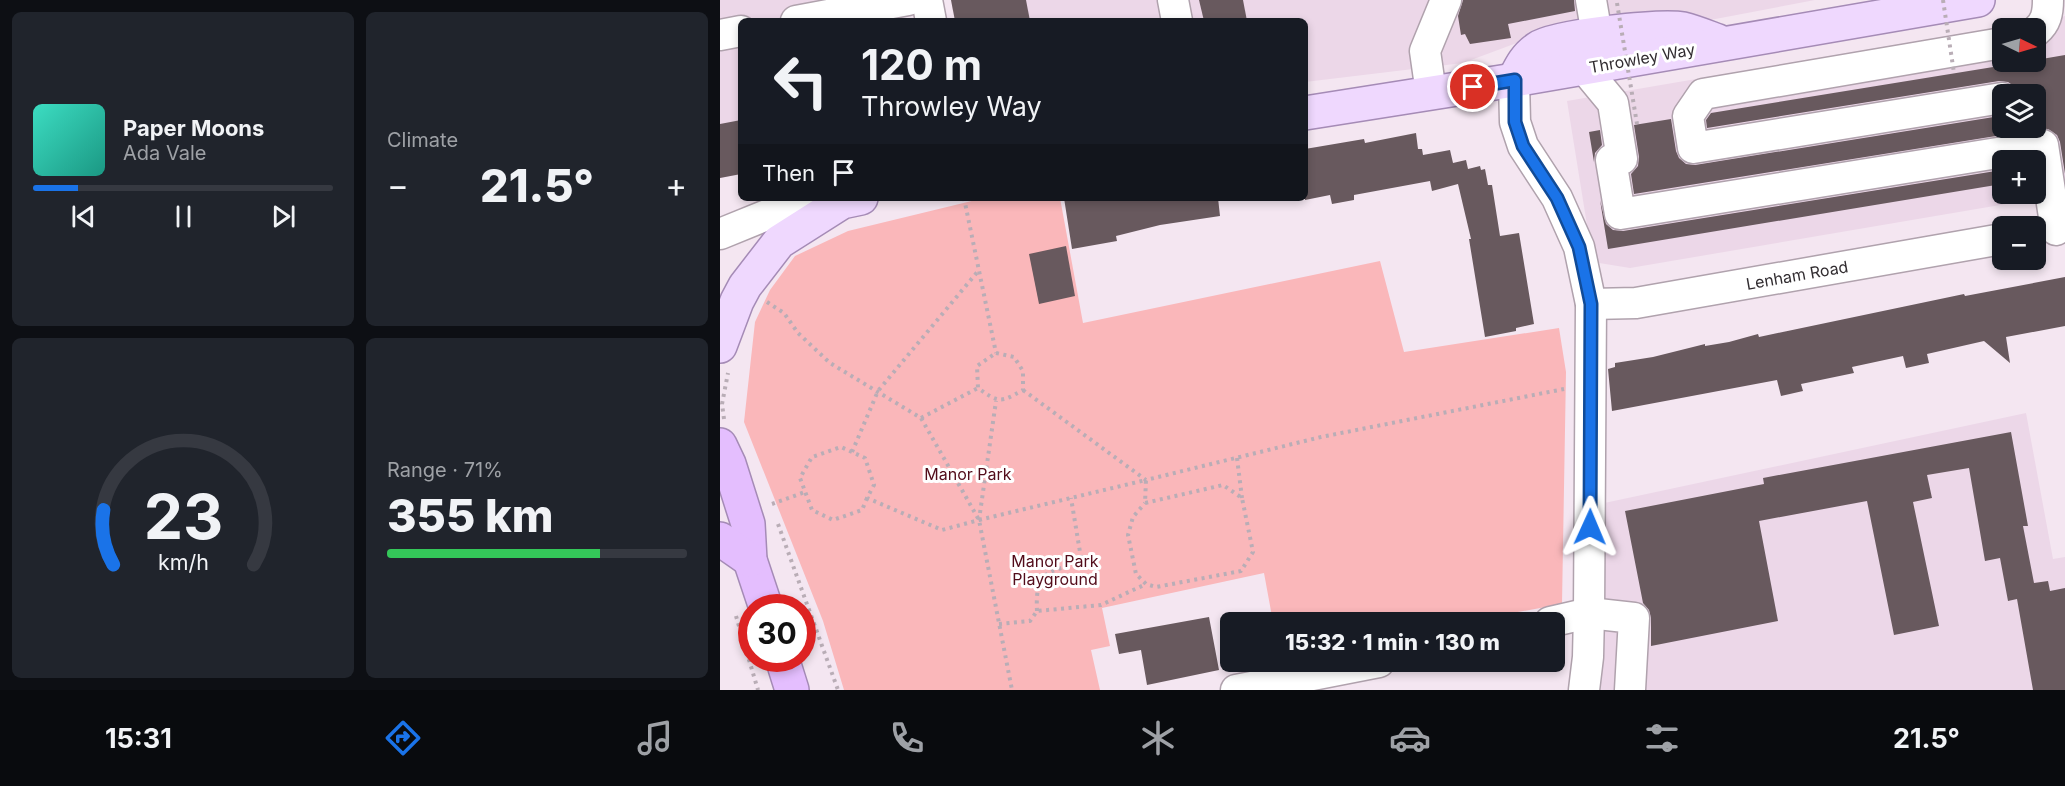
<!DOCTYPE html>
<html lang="en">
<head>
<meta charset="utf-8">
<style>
	:root { --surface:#171b24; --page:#20242c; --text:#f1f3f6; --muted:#9ea1a6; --line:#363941; --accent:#1a73e8 }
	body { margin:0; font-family:Inter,sans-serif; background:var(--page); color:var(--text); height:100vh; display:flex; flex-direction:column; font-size:22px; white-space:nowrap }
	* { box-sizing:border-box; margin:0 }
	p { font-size:20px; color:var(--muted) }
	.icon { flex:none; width:33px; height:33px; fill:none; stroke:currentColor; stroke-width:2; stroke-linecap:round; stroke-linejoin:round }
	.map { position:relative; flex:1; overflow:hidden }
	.details { display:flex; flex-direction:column; gap:12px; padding:12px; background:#0d0f14; width:720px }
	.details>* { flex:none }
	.guide { position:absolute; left:18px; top:18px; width:570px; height:183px; border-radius:9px; box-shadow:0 3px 9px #0003; background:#171b24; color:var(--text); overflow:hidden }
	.needle { width:39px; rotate:95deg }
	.tools { position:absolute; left:1272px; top:18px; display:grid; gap:12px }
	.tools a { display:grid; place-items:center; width:54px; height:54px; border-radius:9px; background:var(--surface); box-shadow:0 3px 9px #0003; font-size:30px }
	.speed { position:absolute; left:18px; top:594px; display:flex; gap:12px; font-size:30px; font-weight:700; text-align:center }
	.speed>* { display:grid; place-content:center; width:78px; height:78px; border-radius:50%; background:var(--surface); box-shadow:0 3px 9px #0003; line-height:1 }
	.speed .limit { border:9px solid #d22; background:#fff; color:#111 }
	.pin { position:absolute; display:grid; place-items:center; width:51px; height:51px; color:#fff; margin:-26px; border:3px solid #fff; border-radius:50%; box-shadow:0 2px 6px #0007 }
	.me { position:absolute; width:66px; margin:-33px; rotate:1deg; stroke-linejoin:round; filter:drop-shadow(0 0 4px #0008) }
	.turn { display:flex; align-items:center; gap:21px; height:126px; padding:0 24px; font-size:27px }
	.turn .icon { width:78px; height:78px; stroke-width:2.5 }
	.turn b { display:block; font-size:42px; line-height:51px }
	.then { display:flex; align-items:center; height:57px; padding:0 24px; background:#0003; gap:12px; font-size:22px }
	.big { font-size:45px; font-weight:800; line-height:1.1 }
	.details .card { flex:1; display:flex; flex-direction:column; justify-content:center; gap:9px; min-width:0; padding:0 21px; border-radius:9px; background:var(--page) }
	.details .dial { align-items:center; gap:0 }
	.dial svg { height:156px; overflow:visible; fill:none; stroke:var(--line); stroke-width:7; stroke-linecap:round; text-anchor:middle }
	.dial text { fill:var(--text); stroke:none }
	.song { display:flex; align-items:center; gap:18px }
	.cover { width:72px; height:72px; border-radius:9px; background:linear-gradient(135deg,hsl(170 70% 55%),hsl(170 70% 35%)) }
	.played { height:6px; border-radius:3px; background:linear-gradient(90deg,var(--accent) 15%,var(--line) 15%) }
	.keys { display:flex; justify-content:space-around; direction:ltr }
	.heat { display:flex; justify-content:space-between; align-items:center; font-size:33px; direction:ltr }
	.charge { height:9px; border-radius:4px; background:linear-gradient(90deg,#34c759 71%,var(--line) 0) }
	.details .tiles { flex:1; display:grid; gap:12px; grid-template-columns:repeat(2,1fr) }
	.trip { position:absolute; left:500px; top:612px; width:345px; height:60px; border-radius:9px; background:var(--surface); box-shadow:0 3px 9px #0003; font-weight:800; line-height:60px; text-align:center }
	.dock { display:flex; height:96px; justify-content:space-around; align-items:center; background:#090b0e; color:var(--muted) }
	.dock .icon { width:42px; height:42px }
	.dock .on { color:var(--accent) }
	.dock b { font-size:27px; color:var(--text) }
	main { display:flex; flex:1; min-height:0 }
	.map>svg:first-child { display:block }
</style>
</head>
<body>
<main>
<section class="details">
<div class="tiles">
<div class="card">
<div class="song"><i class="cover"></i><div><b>Paper Moons</b><p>Ada Vale</p></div></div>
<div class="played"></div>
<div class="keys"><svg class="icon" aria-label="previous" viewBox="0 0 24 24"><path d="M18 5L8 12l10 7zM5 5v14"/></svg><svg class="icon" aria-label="pause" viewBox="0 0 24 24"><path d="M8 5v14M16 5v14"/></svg><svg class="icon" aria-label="next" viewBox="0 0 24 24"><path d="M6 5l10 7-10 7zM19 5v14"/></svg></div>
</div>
<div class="card"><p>Climate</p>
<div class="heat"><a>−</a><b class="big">21.5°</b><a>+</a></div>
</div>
<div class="card dial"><svg viewBox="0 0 100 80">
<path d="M14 69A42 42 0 1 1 86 69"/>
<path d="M14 69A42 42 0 0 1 9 41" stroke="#1a73e8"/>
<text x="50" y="56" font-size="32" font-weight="700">23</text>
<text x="50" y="72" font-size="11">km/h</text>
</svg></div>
<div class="card"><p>Range · 71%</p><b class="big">355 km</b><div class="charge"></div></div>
</div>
</section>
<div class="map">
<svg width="1345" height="690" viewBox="0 0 1345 690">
	<rect width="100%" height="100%" fill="#f4e6f1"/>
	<g fill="#ecd7e8" fill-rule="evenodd">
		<polygon points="0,0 183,0 180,14 182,21 21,21 21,174 0,178"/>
		<polygon points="231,0 1095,0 969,24 813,37 743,63 585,82 585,21 235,21"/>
		<path d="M1345,16v178l-435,74 -37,-6 -26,-161zM1282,28h34v34h-34zM1282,94h34v34h-34zM1282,160h34v34h-34z"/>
		<polygon points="1306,413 1333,559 1345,557 1345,690 872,690 875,505"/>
	</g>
	<polygon fill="#fab7ba" points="264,198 340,198 363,323 660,261 684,352 839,328 846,372 842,604 743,622 553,622 544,573 382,608 390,646 371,650 380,690 124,690 103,621 24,422 35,322 50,290 75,256 128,231"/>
	<g fill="#68595e">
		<polygon points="231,0 306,0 310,21 235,21"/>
		<polygon points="479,0 523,0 527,21 484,21"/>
		<polygon points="743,0 854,0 855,11 788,24 791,38 750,44 745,34 741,35 738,16"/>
		<polygon points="1345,55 1345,174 1340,142 1337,135 1328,129 1310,130 1309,128 1316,128 1316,94 1299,94 1295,87 1288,82 1279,81 987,128 986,120 991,113 1304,62 1316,62 1316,60"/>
		<polygon points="1280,116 1276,123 1276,136 914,194 911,174 918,166 919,157 914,125 951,119 956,151 959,158 966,164 975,165"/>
		<polygon points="21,120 21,174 0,178 0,124"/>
		<polygon points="880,130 882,145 875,153 874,162 869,132"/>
		<polygon points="696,133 698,149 702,149 703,155 730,150 733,163 746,160 748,169 760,166 761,170 765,169 768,185 772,185 780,236 799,233 814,324 796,328 796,331 765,337 749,239 751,239 738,184 712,191 710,181 634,195 634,200 612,204 610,195 585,200 585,149 644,139 645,143"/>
		<polygon points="1282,170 1282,184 888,249 880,200 886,224 893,230 903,231"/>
		<polygon points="344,198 498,198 500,216 440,225 396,236 397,241 352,249"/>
		<polygon points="346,246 355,296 319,304 309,254"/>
		<polygon points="1345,277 1345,326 1286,337 1290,363 1264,341 1207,354 1209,363 1186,368 1183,356 1132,367 1134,373 1081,384 1083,391 1061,396 1057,380 892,411 888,369 895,367 895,363 933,357 985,344 985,346 1009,342 1038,334 1039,337 1244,294 1245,296"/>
		<polygon points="1291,432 1308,526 1303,526 1314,583 1328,581 1330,591 1345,588 1345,690 1313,690 1297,599 1288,601 1280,558 1265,561 1249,468 1207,475 1212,498 1193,502 1219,626 1174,635 1147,501 1039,521 1058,621 931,646 931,618 929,610 923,603 905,511 1044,484 1043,478"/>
		<polygon points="489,617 499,670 427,685 421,650 399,654 395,634"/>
	</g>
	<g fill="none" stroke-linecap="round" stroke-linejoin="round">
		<g stroke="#b0a2ad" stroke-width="33">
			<g id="minor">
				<polyline points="207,0 211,21"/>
				<polyline points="453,0 457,21"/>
				<polyline points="871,0 877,35"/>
				<polyline points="76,21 188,0"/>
				<path d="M1316,31c10,-8 12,-18 12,-31"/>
				<polyline points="0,35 21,31"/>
				<polyline points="1282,43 983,94 968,116 973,148 1282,98"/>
				<polyline points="864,68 893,103 902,159 891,160 900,214 1296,150"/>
				<polyline points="794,80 795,122 803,146 837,198 859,247 871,304 869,613 868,657 864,690"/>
				<polyline points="711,93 705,51 726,0"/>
				<polyline points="1292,128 1296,150 1323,145 1336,230"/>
				<polyline points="0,234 81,201 122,202"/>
				<polyline points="871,304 916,303 1282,239"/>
				<polyline points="830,622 869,613 914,618 910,690"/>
				<polyline points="516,690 659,662"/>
			</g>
		</g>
		<g stroke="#a58bb6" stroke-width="36">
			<g id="major">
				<path d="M794,80c7,-14 11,-23 24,-32 17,-12 124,-23 145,-19 12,3 24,8 35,12"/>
				<polyline points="585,113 794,80 1258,0"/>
				<polyline points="0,346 17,301 25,286 59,242 122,202 141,198"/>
			</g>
		</g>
		<g stroke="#a58bb6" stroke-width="36">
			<g id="highway">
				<polyline points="0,445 9,464 28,524 30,560 46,608"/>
				<polyline points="0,539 30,560"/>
				<polyline points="62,658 72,690"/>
			</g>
		</g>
		<g stroke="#b9adb6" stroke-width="4" stroke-dasharray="3 4.5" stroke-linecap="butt">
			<polyline points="244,198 276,353"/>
			<polyline points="47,302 64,313 78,333 110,363 201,418 259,520 292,690"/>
			<path d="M276,353l18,4 9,14v19c-23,13 -24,13 -45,-2l-1,-22z"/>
			<polyline points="303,390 426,480 601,437 844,389"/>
			<polyline points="201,418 258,388"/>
			<polyline points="4,419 2,404 8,373"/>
			<polyline points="132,452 158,391 259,270"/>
			<polyline points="517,458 522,498"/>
			<polyline points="147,498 142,510 113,520 92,510 80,478 92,457 121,447 145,458 154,485 147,498 222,530 259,520 276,401"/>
			<polyline points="52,504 85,492"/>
			<polyline points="259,520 426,480 425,503 503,485 522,498 533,552 521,571 436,587 426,584 416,574 408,535 413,517 425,503"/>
			<polyline points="58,524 118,690"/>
			<path d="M317,611c-2,-39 10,-41 45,-47l-11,-66"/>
			<polyline points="16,616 38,690"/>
			<polyline points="279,624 310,621 317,611 381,605 426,584"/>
		</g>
		<use href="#minor" stroke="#fff" stroke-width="30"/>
		<use href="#major" stroke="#efd8fe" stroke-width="33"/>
		<use href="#highway" stroke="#e4befe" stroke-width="33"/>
		<g stroke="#b9adb6" stroke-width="4" stroke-dasharray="3 4.5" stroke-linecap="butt">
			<polyline points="1223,0 1234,73"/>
			<polyline points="897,3 917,124"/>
		</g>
	</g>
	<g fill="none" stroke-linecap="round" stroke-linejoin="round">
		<g stroke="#114b97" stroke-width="15">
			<polyline id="route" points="753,87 795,80 795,122 803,146 837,198 859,247 871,304 870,527"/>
		</g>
		<use href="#route" stroke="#1a73e8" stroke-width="10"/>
	</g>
	<g text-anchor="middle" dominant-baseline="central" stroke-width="6" stroke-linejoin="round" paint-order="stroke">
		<g font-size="16" fill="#312c30" stroke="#fff">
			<text transform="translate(922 58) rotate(-10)">Throwley Way</text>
			<text transform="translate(1077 275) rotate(-10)">Lenham Road</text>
		</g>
		<g font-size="16" fill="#520c1a" stroke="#fff">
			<text x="248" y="474">Manor Park</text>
			<text x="335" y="561">Manor Park<tspan x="335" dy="18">Playground</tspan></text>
		</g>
	</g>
</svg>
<div class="tools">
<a><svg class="needle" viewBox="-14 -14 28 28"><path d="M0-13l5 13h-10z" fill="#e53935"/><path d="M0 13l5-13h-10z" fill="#9ea1a6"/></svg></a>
<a><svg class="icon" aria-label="layers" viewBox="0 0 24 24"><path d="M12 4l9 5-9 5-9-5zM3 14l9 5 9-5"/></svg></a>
<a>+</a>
<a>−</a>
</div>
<div class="speed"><div class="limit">30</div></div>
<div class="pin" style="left:753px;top:87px;background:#d93025"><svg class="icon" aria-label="arrive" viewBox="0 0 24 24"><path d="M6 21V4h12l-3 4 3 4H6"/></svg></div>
<svg class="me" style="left:870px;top:527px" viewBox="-20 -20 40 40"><path d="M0-17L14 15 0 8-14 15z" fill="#1a73e8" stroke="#fff" stroke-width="4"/></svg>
<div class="trip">15:32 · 1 min · 130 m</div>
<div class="guide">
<div class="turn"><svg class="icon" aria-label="left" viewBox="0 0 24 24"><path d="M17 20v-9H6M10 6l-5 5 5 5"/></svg><div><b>120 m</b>Throwley Way</div></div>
<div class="then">Then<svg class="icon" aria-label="arrive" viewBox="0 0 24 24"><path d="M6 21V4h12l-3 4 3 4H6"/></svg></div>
</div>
</div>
</main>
<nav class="dock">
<b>15:31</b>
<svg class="icon on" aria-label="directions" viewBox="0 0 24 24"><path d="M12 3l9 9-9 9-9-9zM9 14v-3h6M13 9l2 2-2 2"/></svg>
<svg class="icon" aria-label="music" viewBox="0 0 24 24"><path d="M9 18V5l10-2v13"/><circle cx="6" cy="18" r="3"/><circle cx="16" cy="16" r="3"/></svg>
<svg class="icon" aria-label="phone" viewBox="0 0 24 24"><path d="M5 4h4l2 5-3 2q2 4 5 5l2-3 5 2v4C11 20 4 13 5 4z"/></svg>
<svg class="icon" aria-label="climate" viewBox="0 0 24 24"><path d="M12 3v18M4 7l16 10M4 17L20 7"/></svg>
<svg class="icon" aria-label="car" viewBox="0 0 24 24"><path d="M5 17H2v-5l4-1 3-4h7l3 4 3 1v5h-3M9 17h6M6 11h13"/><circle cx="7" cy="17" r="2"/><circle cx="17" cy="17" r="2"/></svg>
<svg class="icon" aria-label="filters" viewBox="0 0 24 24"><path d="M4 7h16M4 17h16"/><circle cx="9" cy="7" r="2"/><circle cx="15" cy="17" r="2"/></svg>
<b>21.5°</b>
</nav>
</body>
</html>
